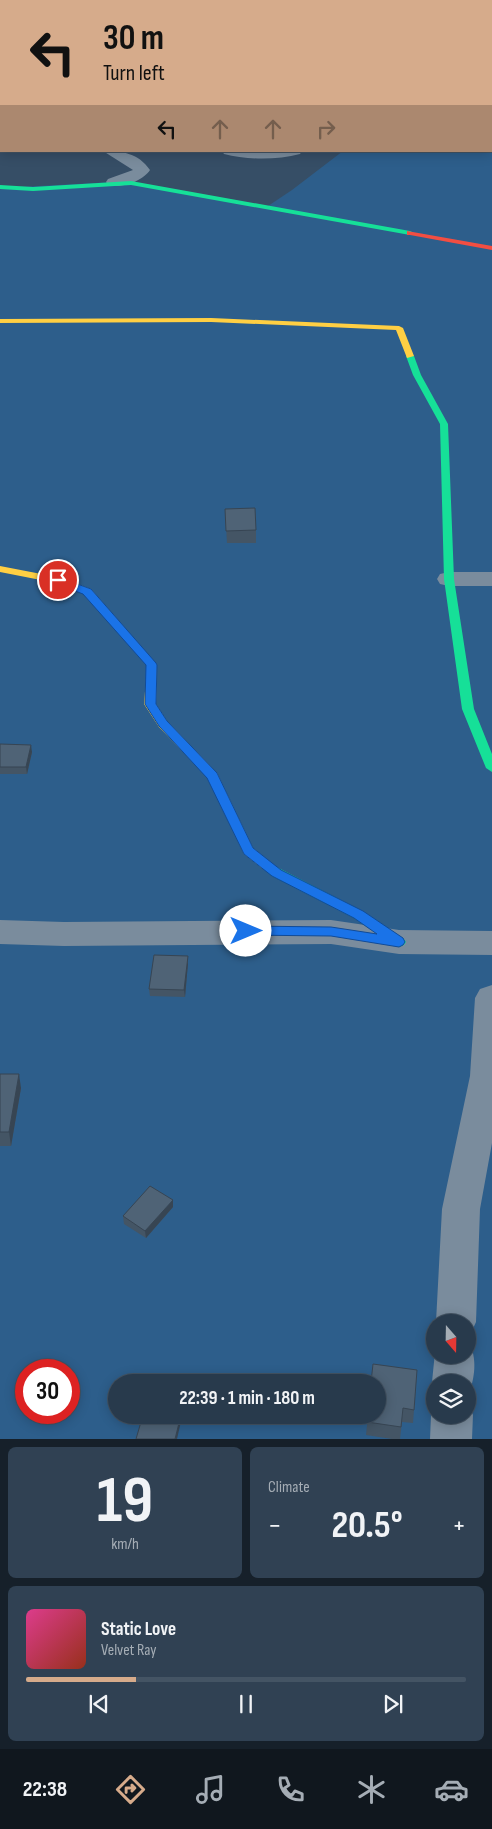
<!DOCTYPE html>
<html lang="en">
<head>
<meta charset="utf-8">
<style>
	:root { --surface:#283a4c; --page:#304153; --text:#f1f3f6; --muted:#a5adb5; --line:#445464; --accent:#d6ab8b }
	body { margin:0; font-family:"Sofia Sans Condensed",sans-serif; background:var(--page); color:var(--text); height:100vh; display:flex; flex-direction:column; font-size:19px; white-space:nowrap }
	* { box-sizing:border-box; margin:0 }
	p { font-size:16px; color:var(--muted) }
	.icon { flex:none; width:28px; height:28px; fill:none; stroke:currentColor; stroke-width:2; stroke-linecap:round; stroke-linejoin:round }
	.map { position:relative; height:1439px; overflow:hidden }
	.details { display:flex; flex-direction:column; gap:8px; padding:8px; background:#16202a; flex:1 }
	.details>* { flex:none }
	.top-card { position:absolute; left:0px; top:0px; width:492px; height:152px; box-shadow:0 2px 12px #0003,0 0 0 1px var(--line); background:#d6ab8b; color:#111; overflow:hidden }
	.needle { width:32px; rotate:160deg }
	.buttons { position:absolute; left:426px; top:1314px; display:grid; gap:10px }
	.buttons a { display:grid; place-items:center; width:50px; height:50px; border-radius:50%; background:var(--surface); box-shadow:0 2px 12px #0003,0 0 0 1px var(--line); font-size:25px }
	.speed { position:absolute; left:15px; top:1359px; display:flex; gap:10px; font-size:25px; font-weight:700; text-align:center }
	.speed>* { display:grid; place-content:center; width:65px; height:65px; border-radius:50%; background:var(--surface); box-shadow:0 2px 12px #0003,0 0 0 1px var(--line); line-height:1 }
	.speed .limit { border:8px solid #d22; background:#fff; color:#111 }
	.pin { position:absolute; display:grid; place-items:center; width:42px; height:42px; color:#fff; margin:-21px; border:2px solid #fff; border-radius:50%; box-shadow:0 1px 5px #0007 }
	.me { position:absolute; width:55px; margin:-28px; rotate:90deg; stroke-linejoin:round; filter:drop-shadow(0 0 4px #0008) }
	.turn { display:flex; align-items:center; gap:18px; height:105px; padding:0 20px; font-size:22px }
	.turn .icon { width:65px; height:65px; stroke-width:2.5 }
	.turn b { display:block; font-size:35px; line-height:42px }
	.lanes { display:flex; align-items:center; height:48px; padding:0 20px; background:#0003; justify-content:center; gap:25px; direction:ltr }
	.lanes .off { opacity:.35 }
	.big { font-size:38px; font-weight:700; line-height:1.1 }
	.details .widget { flex:1; display:flex; flex-direction:column; justify-content:center; gap:8px; min-width:0; padding:0 18px; border-radius:8px; background:var(--page) }
	.details .dial { align-items:center; gap:0 }
	.dial b { font-size:65px; line-height:1 }
	.song { display:flex; align-items:center; gap:15px }
	.cover { width:60px; height:60px; border-radius:8px; background:linear-gradient(135deg,hsl(330 70% 55%),hsl(10 70% 35%)) }
	.played { height:5px; border-radius:2px; background:linear-gradient(90deg,var(--accent) 25%,var(--line) 25%) }
	.keys { display:flex; justify-content:space-around; direction:ltr }
	.heat { display:flex; justify-content:space-between; align-items:center; font-size:28px; direction:ltr }
	.details .tiles { flex:1; display:grid; gap:8px; grid-template-columns:1fr 1fr }
	.widget:last-child { grid-column:span 2 }
	.trip { position:absolute; left:108px; top:1374px; width:278px; height:50px; border-radius:25px; background:var(--surface); box-shadow:0 2px 12px #0003,0 0 0 1px var(--line); font-weight:700; line-height:50px; text-align:center }
	.tab-bar { display:flex; height:80px; justify-content:space-around; align-items:center; background:#10171e; color:var(--muted) }
	.tab-bar .icon { width:35px; height:35px }
	.tab-bar .current { color:var(--accent) }
	.tab-bar b { font-size:22px; color:var(--text) }
	.map>svg:first-child { display:block }
</style>
</head>
<body>
<div class="map">
<svg width="492" height="1439" viewBox="0 0 492 1439">
	<rect width="100%" height="100%" fill="#364e66"/>
	<path fill="#2d5e8b" fill-rule="evenodd" d="M492,138v1301h-492v-1251l114,-6 154,24 24,-16 51,-39h148zM435,1322h33v33h-33zM26,1370h43v42h-43zM116,1382h260v33h-260zM435,1382h33v33h-33z"/>
	<g fill="none" stroke-linecap="round" stroke-linejoin="round">
		<g fill="#7a8c9d" fill-rule="evenodd">
			<polygon points="378,0 393,0 393,1 379,1"/>
			<rect x="491" y="4" width="1" height="8"/>
			<rect x="0" y="56" width="1" height="8"/>
			<rect x="491" y="70" width="1" height="8"/>
			<path d="M103,151c20,0 35,2 47,19 -7,11 -29,19 -42,15l-2,-3 2,-3 25,-9z"/>
			<path d="M222,151h80l-2,3c-23,6 -53,6 -76,0z"/>
			<polygon points="449,572 492,572 492,586 449,586 440,584 437,579 440,574"/>
			<polygon points="0,920 64,922 331,920 399,930 492,931 492,955 399,954 331,944 64,946 0,944"/>
			<polygon points="492,985 492,1143 480,1209 476,1322 470,1335 468,1336 468,1322 436,1322 442,1209 470,1076 475,998 480,989"/>
			<path d="M468,1341c10,16 7,38 0,55v-14h-33v6l-3,-6 3,-30v3h33z"/>
			<polygon points="468,1402 473,1415 472,1439 430,1439 431,1415 435,1406 435,1415 468,1415"/>
		</g>
		<g fill="#16e098" fill-rule="evenodd">
			<polygon points="131,181 410,231 414,233 410,235 131,185 33,191 0,189 0,185 33,187"/>
			<polygon points="407,354 414,356 421,375 448,424 454,579 474,709 492,754 492,772 486,768 462,709 444,579 440,424 413,375 406,356"/>
			<polygon points="267,862 364,912 404,939 406,942 404,945 399,947 394,945 354,918 272,876 261,866 263,863"/>
		</g>
		<g fill="#ffcf43" fill-rule="evenodd">
			<polygon points="211,318 399,326 403,328 414,356 407,358 396,330 211,322 0,323 0,319"/>
			<polygon points="0,566 62,578 91,589 157,665 156,704 167,721 217,773 253,848 271,863 273,866 271,869 263,869 244,854 208,778 159,727 144,704 147,665 83,593 56,583 0,572"/>
		</g>
		<polygon fill="#f24e42" fill-rule="evenodd" points="407,231 492,246 492,250 410,235 407,235"/>
	</g>
	<g fill="#445565">
		<polygon points="0,0 155,0 154,1 1,1 1,25 0,25"/>
		<rect x="491" y="12" width="1" height="53"/>
		<polygon points="225,509 256,530 256,543 227,543"/>
		<polygon points="0,744 32,752 27,774 0,774"/>
		<polygon points="188,963 185,997 150,996 149,989"/>
		<polygon points="0,1074 21,1088 11,1146 0,1146"/>
		<polygon points="173,1207 146,1238 124,1224 123,1216"/>
		<polygon points="376,1382 414,1410 413,1423 402,1422 400,1439 392,1439 366,1435 368,1415"/>
	</g>
	<g fill="#374553">
		<polygon points="145,0 155,0 154,1 143,1"/>
		<polygon points="31,745 32,752 27,774 26,767"/>
		<polygon points="188,956 188,963 185,997 184,990"/>
		<polygon points="19,1074 21,1088 11,1146 9,1132"/>
		<polygon points="173,1200 173,1207 146,1238 145,1231"/>
		<polygon points="181,1415 182,1415 182,1417 177,1439 175,1439"/>
	</g>
	<g fill="#4f6376" stroke="#374553">
		<polygon points="0,0 145,0 143,1 1,1 1,16 0,16"/>
		<rect x="197" y="0" width="110" height="1"/>
		<rect x="491" y="12" width="1" height="41"/>
		<polygon points="255,508 256,530 226,531 225,509"/>
		<polygon points="0,744 31,745 26,767 0,767"/>
		<polygon points="154,955 188,956 184,990 149,989"/>
		<polygon points="0,1074 19,1074 9,1132 0,1132"/>
		<polygon points="150,1186 173,1200 145,1231 123,1216"/>
		<polygon points="373,1364 417,1370 414,1410 403,1408 401,1427 367,1422 368,1415 376,1415 376,1382 371,1382"/>
		<polygon points="143,1415 181,1415 175,1439 136,1439"/>
	</g>
	<polygon fill="#1a73e8" stroke="#114b97" points="58,577 91,589 156,663 157,665 156,704 167,721 217,773 253,848 281,870 363,911 403,938 405,942 403,945 399,947 331,936 242,935 240,931 242,928 246,926 331,927 377,934 354,918 272,876 244,854 207,778 159,726 145,704 146,665 83,594 54,583 53,580"/>
</svg>
<div class="buttons">
<a><svg class="needle" viewBox="-14 -14 28 28"><path d="M0-13l5 13h-10z" fill="#e53935"/><path d="M0 13l5-13h-10z" fill="#a5adb5"/></svg></a>
<a><svg class="icon" aria-label="layers" viewBox="0 0 24 24"><path d="M12 4l9 5-9 5-9-5zM3 14l9 5 9-5"/></svg></a>
</div>
<div class="speed"><div class="limit">30</div></div>
<div class="pin" style="left:58px;top:580px;background:#d93025"><svg class="icon" aria-label="arrive" viewBox="0 0 24 24"><path d="M6 21V4h12l-3 4 3 4H6"/></svg></div>
<svg class="me" style="left:246px;top:931px" viewBox="-20 -20 40 40"><circle r="19" fill="#fff"/><path d="M0-13L10 11 0 6-10 11z" fill="#1a73e8"/></svg>
<div class="trip">22:39 · 1 min · 180 m</div>
<div class="top-card">
<div class="turn"><svg class="icon" aria-label="left" viewBox="0 0 24 24"><path d="M17 20v-9H6M10 6l-5 5 5 5"/></svg><div><b>30 m</b>Turn left</div></div>
<div class="lanes"><svg class="icon" aria-label="left" viewBox="0 0 24 24"><path d="M17 20v-9H6M10 6l-5 5 5 5"/></svg><svg class="icon off" aria-label="ahead" viewBox="0 0 24 24"><path d="M12 20V5M6 11l6-6 6 6"/></svg><svg class="icon off" aria-label="ahead" viewBox="0 0 24 24"><path d="M12 20V5M6 11l6-6 6 6"/></svg><svg class="icon off" aria-label="right" viewBox="0 0 24 24"><path d="M7 20v-9h11M14 6l5 5-5 5"/></svg></div>
</div>
</div>
<section class="details">
<div class="tiles">
<div class="widget dial"><b>19</b><p>km/h</p></div>
<div class="widget"><p>Climate</p>
<div class="heat"><a>−</a><b class="big">20.5°</b><a>+</a></div>
</div>
<div class="widget">
<div class="song"><i class="cover"></i><div><b>Static Love</b><p>Velvet Ray</p></div></div>
<div class="played"></div>
<div class="keys"><svg class="icon" aria-label="previous" viewBox="0 0 24 24"><path d="M18 5L8 12l10 7zM5 5v14"/></svg><svg class="icon" aria-label="pause" viewBox="0 0 24 24"><path d="M8 5v14M16 5v14"/></svg><svg class="icon" aria-label="next" viewBox="0 0 24 24"><path d="M6 5l10 7-10 7zM19 5v14"/></svg></div>
</div>
</div>
</section>
<nav class="tab-bar">
<b>22:38</b>
<svg class="icon current" aria-label="directions" viewBox="0 0 24 24"><path d="M12 3l9 9-9 9-9-9zM9 14v-3h6M13 9l2 2-2 2"/></svg>
<svg class="icon" aria-label="music" viewBox="0 0 24 24"><path d="M9 18V5l10-2v13"/><circle cx="6" cy="18" r="3"/><circle cx="16" cy="16" r="3"/></svg>
<svg class="icon" aria-label="phone" viewBox="0 0 24 24"><path d="M5 4h4l2 5-3 2q2 4 5 5l2-3 5 2v4C11 20 4 13 5 4z"/></svg>
<svg class="icon" aria-label="climate" viewBox="0 0 24 24"><path d="M12 3v18M4 7l16 10M4 17L20 7"/></svg>
<svg class="icon" aria-label="car" viewBox="0 0 24 24"><path d="M5 17H2v-5l4-1 3-4h7l3 4 3 1v5h-3M9 17h6M6 11h13"/><circle cx="7" cy="17" r="2"/><circle cx="17" cy="17" r="2"/></svg>
</nav>
</body>
</html>
